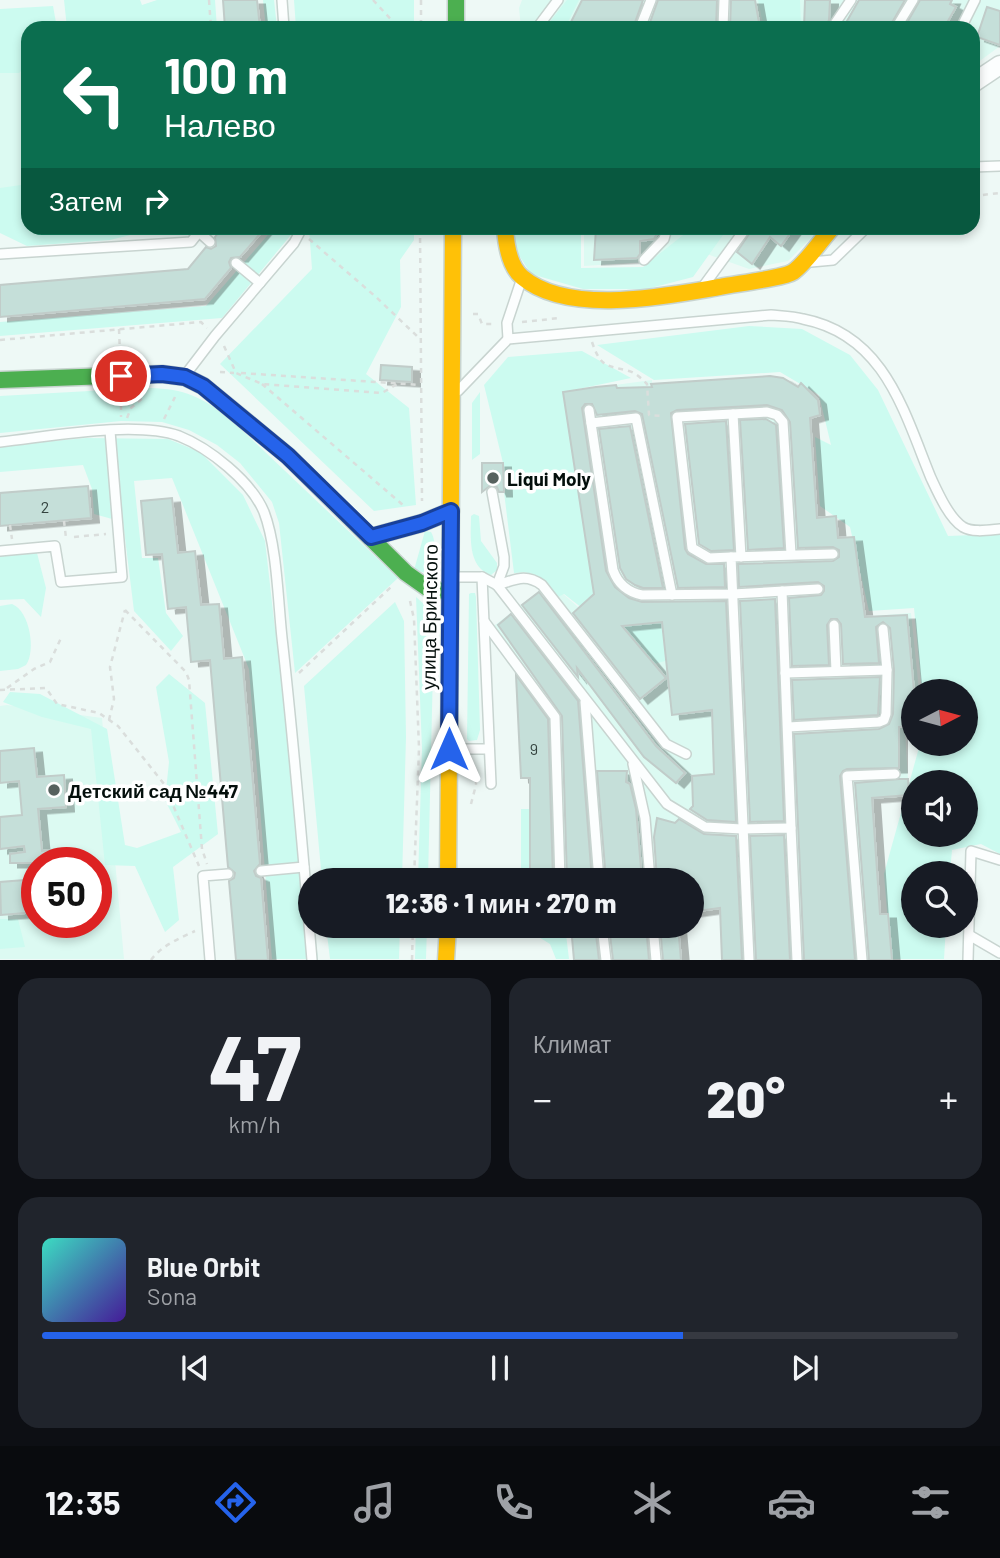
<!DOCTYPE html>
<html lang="ru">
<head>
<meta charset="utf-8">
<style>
	:root { --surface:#171b24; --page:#20242c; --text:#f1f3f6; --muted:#9ea1a6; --line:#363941; --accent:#2563eb }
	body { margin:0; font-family:Barlow,sans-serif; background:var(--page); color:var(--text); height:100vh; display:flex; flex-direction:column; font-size:26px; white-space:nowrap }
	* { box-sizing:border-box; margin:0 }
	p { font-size:23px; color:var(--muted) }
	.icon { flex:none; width:38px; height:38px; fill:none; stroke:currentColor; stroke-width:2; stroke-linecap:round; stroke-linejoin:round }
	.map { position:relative; height:960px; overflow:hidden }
	.side { display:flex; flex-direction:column; gap:18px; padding:18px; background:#0d0f14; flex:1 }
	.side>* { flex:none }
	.guide { position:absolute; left:21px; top:21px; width:959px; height:214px; border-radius:21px; box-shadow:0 4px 10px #0003; background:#0b6e4f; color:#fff; overflow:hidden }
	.needle { width:46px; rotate:84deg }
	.fabs { position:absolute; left:901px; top:679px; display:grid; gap:14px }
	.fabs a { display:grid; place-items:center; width:77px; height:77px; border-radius:50%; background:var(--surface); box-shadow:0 4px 10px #0003; font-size:35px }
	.speed { position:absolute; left:21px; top:847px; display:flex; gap:14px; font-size:35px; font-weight:700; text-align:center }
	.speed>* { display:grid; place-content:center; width:91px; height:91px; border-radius:50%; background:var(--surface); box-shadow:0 4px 10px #0003; line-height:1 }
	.speed .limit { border:10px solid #d22; background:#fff; color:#111 }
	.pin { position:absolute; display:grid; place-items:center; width:60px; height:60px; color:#fff; margin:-30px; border:4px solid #fff; border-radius:50%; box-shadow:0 2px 7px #0007 }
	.me { position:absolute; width:77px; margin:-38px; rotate:0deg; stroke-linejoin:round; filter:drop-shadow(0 0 5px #0008) }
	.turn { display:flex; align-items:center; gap:24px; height:147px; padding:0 28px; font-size:32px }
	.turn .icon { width:91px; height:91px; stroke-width:2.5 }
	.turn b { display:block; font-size:49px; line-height:60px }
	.then { display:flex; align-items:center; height:66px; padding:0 28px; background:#0003; gap:14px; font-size:26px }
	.big { font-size:52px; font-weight:800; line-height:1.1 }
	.side .tile { flex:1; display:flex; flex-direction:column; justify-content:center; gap:10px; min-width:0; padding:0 24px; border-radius:21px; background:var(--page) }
	.side .dial { align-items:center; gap:0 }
	.dial b { font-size:91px; line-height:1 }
	.song { display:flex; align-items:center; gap:21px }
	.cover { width:84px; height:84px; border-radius:10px; background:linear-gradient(135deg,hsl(170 70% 55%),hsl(260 70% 35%)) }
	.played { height:7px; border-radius:4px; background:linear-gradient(90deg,var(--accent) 70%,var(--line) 70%) }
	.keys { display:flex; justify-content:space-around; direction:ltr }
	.heat { display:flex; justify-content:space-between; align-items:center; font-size:38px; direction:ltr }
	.side .tiles { flex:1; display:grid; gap:18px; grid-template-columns:1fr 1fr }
	.tile:last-child { grid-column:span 2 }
	.trip { position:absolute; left:298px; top:868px; width:406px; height:70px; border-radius:35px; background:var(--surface); box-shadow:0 4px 10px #0003; font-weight:800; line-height:70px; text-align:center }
	.tabs { display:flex; height:112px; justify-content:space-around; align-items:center; background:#090b0e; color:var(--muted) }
	.tabs .icon { width:49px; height:49px }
	.tabs .current { color:var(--accent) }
	.tabs b { font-size:32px; color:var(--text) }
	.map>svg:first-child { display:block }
</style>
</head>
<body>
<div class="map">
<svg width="1000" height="960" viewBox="0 0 1000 960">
	<defs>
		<filter id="shadow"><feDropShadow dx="8" dy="4.5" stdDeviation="0" flood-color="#0004"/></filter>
	</defs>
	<rect width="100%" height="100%" fill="#eef9f6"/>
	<g fill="#dcfaf2" fill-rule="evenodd">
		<polygon points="522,0 1000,0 1000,46 973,66 973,28 521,28 519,8"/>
		<polygon points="28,49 28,207 0,209 0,51"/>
		<polygon points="584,228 821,228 788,261 749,269 690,248 677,260 584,266"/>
		<polygon points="770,376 783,378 798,386 801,383 818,400 820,415 810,418 817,518 836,516 838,538 854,537 861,617 911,613 919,691 914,691 913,730 905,732 909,795 872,799 880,914 888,914 892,959 722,959 720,909 691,912 691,880 530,880 530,779 521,778 515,670 486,632 548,584 558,597 563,594 585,613 604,604 563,392 652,380 652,384"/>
		<path d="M7,705l95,13 22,241h-124v-253zM37,863h59v59h-59z"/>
	</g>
	<g fill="#ccfbf0" fill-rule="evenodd">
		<polygon points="64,0 140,0 142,5 157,0 215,0 217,28 67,28"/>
		<polygon points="263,0 274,0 277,28 266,28"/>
		<polygon points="294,0 414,0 414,28 296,28"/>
		<polygon points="567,0 579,0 565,28 545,28"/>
		<polygon points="758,0 800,0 801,28 764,28"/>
		<polygon points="53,6 57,28 28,28 28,64 19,73 0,73 0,9"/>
		<polygon points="28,184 28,228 159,228 110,240 27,246 0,233 0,188"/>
		<polygon points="274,228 295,228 295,230 222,318 0,336 0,322 206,306"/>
		<polygon points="309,228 414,228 414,240 400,260 401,307 366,374 409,408 416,505 374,511 220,364 312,269"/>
		<polygon points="514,228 581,228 581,268 643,267 692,228 728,228 693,277 647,289 583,289 531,274 515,249"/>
		<path d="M749,326l53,3 48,26 28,35 70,146 52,-2v320l-19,-10 -29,6 -2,23h-36v53h32l-2,33h-53l-7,-85 36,-130h46v-53h-44l-8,-83 -45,3 -19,-84 -30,-21 -5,-69 16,8 -12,-50 -39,-23 -126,8 -57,-35zM914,782h52v53h-52z"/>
		<path d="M582,351l49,27 -67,14 30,199 68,31 3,39 -11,3 -90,-70 -6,3c-13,-17 -20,-27 -44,-24l-10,-81 -1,-29 -19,-78 24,-28z"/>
		<path d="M143,388c38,0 53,6 84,28l171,162 -103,95 -16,-150 -7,-21 -32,-39 -23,-18 -28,-15 -27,-8 -41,-1 -121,12v-37z"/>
		<polygon points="480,392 480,454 472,460 472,403"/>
		<polygon points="86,438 168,439 200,452 243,495 265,541 275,629 288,648 310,880 310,926 314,926 318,959 272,959 249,669 172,478 134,481 142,558 158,558 166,613 183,636 171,651 134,611 123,522 94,514 92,489 83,465 0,472 0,446"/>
		<path d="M474,514l5,2 2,25 16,22v7l-6,5c-24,-8 -20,-39 -20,-59z"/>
		<path d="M425,531l6,1c6,10 5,33 -1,42l-16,-4z"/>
		<polygon points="37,553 46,588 41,617 24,599 0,600 0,556"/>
		<polygon points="471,593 475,593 476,597 480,730 477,740 469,741 467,739 469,594"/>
		<polygon points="416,597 427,607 434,626 428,880 418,880 422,749"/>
		<polygon points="395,602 404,621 406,737 402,880 322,880 304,686"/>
		<path d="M12,604c18,7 24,47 14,61l-8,4 -18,2v-65z"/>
		<polygon points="169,674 205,703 218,834 173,867 179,920 165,932 135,866 105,865 91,729 42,717 3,702 10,692 40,694 107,729 125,845 137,848 181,832 165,800 169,762 156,687"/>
		<rect x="521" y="809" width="9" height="71"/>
		<polygon points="0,919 18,919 25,947 0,949"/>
		<polygon points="326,926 400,926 399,959 330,959"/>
		<polygon points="416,926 427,926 426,959 415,959"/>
		<polygon points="521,926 565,926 569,959 556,959 550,944"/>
	</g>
	<g fill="#c5dfd9" stroke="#c1ccc9" stroke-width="2" filter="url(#shadow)">
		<polygon points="223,0 257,0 260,28 225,28"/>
		<polygon points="582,0 643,0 633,28 568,28"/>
		<polygon points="658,0 717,0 716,28 648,28"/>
		<polygon points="731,0 755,0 760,28 730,28"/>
		<polygon points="805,0 830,0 829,20 825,28 804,28"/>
		<polygon points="859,0 905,0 889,28 843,28"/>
		<polygon points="920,0 952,0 950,4 956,7 944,28 904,28"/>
		<polygon points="987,7 1000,11 1000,45 977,37"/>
		<polygon points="222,228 265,228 240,257 231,258 229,262 231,268 205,299 0,317 0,285 188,269 206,247 211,249 216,246 215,237"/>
		<polygon points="596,228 660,228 654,239 640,241 640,254 637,258 594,260"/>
		<polygon points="753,228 794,228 781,246 770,237 752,264 737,252"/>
		<polygon points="381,365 412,367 412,382 380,380"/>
		<polygon points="770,376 783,378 798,387 801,383 818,400 820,415 810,418 817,518 836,516 838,538 854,537 865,617 907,615 914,691 914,726 899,727 899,768 847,769 843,771 840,776 855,960 804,960 794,734 879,729 889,724 893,714 894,670 890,628 883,622 876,627 879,663 843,664 841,624 837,619 831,619 827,625 829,665 792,666 789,598 821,595 824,591 824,586 818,582 739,587 738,564 833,561 839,557 839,550 833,547 798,548 790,422 782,410 767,405 677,410 671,413 685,549 688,554 706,564 724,564 725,587 678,588 642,414 635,411 597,415 592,404 585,404 582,408 606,571 615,587 629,598 642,602 726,601 736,822 707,820 690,809 693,806 692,776 714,774 712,710 672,715 662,622 622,626 666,678 640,699 573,613 594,594 563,392 596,387 616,385 617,388 652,387 651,384"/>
		<polygon points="766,419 776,425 784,548 748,550 740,420"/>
		<polygon points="726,421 734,550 711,551 699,544 685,424"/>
		<polygon points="630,426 663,588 643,588 635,585 626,579 620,568 599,429"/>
		<polygon points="482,463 503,463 504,492 499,492 497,487 491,485 482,492"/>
		<polygon points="88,486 91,518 0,526 0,493"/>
		<polygon points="172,498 178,553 195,551 201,605 219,604 224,659 242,657 260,864 254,871 256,876 261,878 268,960 236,960 229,881 234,878 235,873 228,867 210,660 191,662 186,607 168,609 162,554 146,555 141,501"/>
		<polygon points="539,592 656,746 685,773 676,783 644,757 577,668 578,677 522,605"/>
		<polygon points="775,599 784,821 750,822 740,601"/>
		<polygon points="511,614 578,701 592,880 567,880 562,716 498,625"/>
		<polygon points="516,675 548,719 553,880 530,880 530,778 521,778"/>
		<polygon points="880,677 878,715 794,720 792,680"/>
		<polygon points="34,748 37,777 64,775 66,807 38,809 42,851 69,848 70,863 10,863 10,854 25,852 24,846 0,849 0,817 22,815 19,781 0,783 0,751"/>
		<polygon points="597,771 627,771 626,782 630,784 636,809 642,880 606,880"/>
		<polygon points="899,779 908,779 909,795 872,798 880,914 888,914 892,960 869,960 855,783"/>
		<polygon points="657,818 675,823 679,819 704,834 736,836 742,960 722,960 720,908 691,912 691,880 657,880 654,837"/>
		<polygon points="784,835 790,960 756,960 750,836"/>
		<polygon points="37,879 37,912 1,915 0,882"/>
		<polygon points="571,926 595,926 599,960 574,960"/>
		<polygon points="609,926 646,926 649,960 613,960"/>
		<polygon points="660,926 678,926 681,960 663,960"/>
	</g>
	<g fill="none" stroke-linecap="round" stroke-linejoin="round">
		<g stroke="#c8d4d0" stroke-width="12">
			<g id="lane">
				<polyline points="282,0 284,28"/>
				<polyline points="537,28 558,0"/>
				<polyline points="640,28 651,0"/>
				<polyline points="723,28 724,0"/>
				<polyline points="832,28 851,0"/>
				<polyline points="896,28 913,0"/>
				<polyline points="961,28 975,0"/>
				<polyline points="973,167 1000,166"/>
				<polyline points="0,254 191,242 199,232 210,242"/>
				<polyline points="644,260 664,239 667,228"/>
				<polyline points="811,262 833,260 866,228"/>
				<polyline points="236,263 260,283"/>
				<polyline points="705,284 746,228"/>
				<polyline points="508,339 507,323 522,278"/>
				<polyline points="186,374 215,336 294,243 302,228"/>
				<path d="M458,391l50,-52 263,-24c11,1 22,1 32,4 82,16 101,93 128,159 7,15 18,40 32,49 10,6 26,3 37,2"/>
				<path d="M589,410l24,160c5,14 14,22 29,25l91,-1 85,-5"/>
				<polyline points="733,414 741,557"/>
				<polyline points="591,423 636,418 672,595"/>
				<path d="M0,442c48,-5 134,-22 179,-6 30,12 72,45 85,76 13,34 14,89 18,126 12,107 21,214 30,322"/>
				<polyline points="492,492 504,557 504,566 497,585"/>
				<polyline points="0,551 55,546 61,582 122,577 110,431"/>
				<polyline points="731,557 709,558 692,548 677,417 767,412 777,415 783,422 791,554"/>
				<polyline points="452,577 482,577 497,585 667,804 705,827 742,829 791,828 797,960"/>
				<polyline points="482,577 491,784"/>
				<path d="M497,585c18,-5 28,-12 45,0l124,159 20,10"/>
				<polyline points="782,591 791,828"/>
				<polyline points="484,621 555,717 560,880"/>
				<polyline points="834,625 836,671"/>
				<polyline points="785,673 887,670"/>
				<polyline points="585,702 599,880"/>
				<polyline points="788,727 879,722 884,720 886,714 887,670 883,629"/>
				<polyline points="453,749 489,749"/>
				<polyline points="633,764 645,818 650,880"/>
				<polyline points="261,871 304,867"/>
				<polyline points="602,926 606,960"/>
				<polyline points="653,926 656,960"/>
				<polyline points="969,935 1000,953"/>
				<polyline points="210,960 203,876 228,874"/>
				<polyline points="749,960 731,557 833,554"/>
				<polyline points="862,960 847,776 895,774"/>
				<polyline points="968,960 971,851 1000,860"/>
			</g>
		</g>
		<g stroke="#c8d4d0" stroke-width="21">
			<polyline id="street" points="973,83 1000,65"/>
		</g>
		<g stroke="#c8d4d0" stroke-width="19">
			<g id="fast">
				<polyline points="456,0 456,28"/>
				<polyline points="0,380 162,374 185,377 203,386 288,456 406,573 430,590 450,591"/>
			</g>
		</g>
		<g stroke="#c8d4d0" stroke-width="19">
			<g id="slow">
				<path d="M505,228c1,16 4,38 17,49 46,39 144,19 198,10 14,-3 64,-9 73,-15 13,-9 28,-32 39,-44"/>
				<polyline points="371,537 422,523 451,511"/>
				<polyline points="448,880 453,228"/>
				<polyline points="446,960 448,926"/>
			</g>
		</g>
		<g stroke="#dadedc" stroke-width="2.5" stroke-dasharray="5 5" stroke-linecap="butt">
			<polyline points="209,0 211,28"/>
			<polyline points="373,0 399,28"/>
			<polyline points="421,0 421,28"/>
			<polyline points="973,196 1000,193"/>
			<polyline points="420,228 422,501"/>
			<polyline points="309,239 376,297 418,337"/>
			<polyline points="473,314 478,314 482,324 494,324"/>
			<polyline points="522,322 560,318"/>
			<polyline points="119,329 120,354"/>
			<polyline points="0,340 201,322 207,328"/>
			<path d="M592,342c9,26 14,23 37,29 7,2 13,8 18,13l2,31 14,1"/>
			<polyline points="224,346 236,373 262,384 382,393 397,384"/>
			<polyline points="220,372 234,373"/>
			<polyline points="241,373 420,385"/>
			<polyline points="262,384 403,505"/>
			<polyline points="121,395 121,417"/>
			<polyline points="127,418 131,408 145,396"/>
			<polyline points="164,419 175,397"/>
			<polyline points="64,521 66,538"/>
			<polyline points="10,525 12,539"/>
			<polyline points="74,537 106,534"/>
			<polyline points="410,601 414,619 419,748 414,880"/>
			<polyline points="125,610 186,672 189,680 202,849 207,864"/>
			<polyline points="299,673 391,587"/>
			<polyline points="7,688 34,669 50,662 61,638"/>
			<polyline points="0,690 46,688 57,704 99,713 118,726 164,784 199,866"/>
			<polyline points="109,720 114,699 110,667 125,610"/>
			<polyline points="471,804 476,785 476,766"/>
			<path d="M151,960c10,-14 29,-22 44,-29"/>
			<polyline points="412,960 413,926"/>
		</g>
		<use href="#lane" stroke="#fcfefe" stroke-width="9"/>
		<use href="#street" stroke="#fcfefe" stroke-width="18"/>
		<use href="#fast" stroke="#4caf50" stroke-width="16"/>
		<use href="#slow" stroke="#ffc107" stroke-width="16"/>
	</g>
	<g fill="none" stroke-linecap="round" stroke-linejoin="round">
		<g stroke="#184099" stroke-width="18">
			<polyline id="route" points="121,376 162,374 185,377 203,386 288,456 371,537 422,523 451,511 449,749"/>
		</g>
		<use href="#route" stroke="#2563eb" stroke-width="12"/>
	</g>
	<g fill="#56615e" stroke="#fff" stroke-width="2.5">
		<circle cx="493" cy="478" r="7"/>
		<circle cx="54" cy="790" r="7"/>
	</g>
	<g text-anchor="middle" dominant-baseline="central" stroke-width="7" stroke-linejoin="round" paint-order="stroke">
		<g font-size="16" fill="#34433f">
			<text x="45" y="506">2</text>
			<text x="534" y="748">9</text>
		</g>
		<g font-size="19" font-weight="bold" fill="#040f0c" stroke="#fff" text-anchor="start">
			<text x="507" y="478">Liqui Moly</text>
			<text x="68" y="790">Детский сад №447</text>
		</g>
		<g font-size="19" fill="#040f0c" stroke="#fff">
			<text transform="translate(429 617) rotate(-89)">улица Бринского</text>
		</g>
	</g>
</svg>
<div class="fabs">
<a><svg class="needle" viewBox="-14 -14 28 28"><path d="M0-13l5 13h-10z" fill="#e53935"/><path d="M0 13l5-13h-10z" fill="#9ea1a6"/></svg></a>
<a><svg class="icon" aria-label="sound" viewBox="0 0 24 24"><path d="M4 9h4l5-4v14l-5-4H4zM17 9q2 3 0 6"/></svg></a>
<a><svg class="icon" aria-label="search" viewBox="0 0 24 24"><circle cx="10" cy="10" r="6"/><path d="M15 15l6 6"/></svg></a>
</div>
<div class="speed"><div class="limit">50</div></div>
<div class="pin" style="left:121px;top:376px;background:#d93025"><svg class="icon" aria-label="arrive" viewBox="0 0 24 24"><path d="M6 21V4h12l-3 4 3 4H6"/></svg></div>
<svg class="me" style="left:449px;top:749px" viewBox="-20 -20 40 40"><path d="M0-17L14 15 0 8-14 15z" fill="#2563eb" stroke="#fff" stroke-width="4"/></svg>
<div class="trip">12:36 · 1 мин · 270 m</div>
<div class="guide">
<div class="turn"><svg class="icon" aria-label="left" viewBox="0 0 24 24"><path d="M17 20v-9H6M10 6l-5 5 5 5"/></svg><div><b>100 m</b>Налево</div></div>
<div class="then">Затем<svg class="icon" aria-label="right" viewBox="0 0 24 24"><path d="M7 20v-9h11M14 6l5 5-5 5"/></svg></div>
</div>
</div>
<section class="side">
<div class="tiles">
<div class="tile dial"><b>47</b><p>km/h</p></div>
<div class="tile"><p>Климат</p>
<div class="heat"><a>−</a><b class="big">20°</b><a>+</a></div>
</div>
<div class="tile">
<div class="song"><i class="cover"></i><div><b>Blue Orbit</b><p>Sona</p></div></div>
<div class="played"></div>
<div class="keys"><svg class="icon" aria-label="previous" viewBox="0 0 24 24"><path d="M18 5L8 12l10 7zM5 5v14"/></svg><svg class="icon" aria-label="pause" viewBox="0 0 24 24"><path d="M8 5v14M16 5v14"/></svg><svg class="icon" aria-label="next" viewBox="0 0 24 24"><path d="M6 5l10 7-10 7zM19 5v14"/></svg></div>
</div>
</div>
</section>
<nav class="tabs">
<b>12:35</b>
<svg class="icon current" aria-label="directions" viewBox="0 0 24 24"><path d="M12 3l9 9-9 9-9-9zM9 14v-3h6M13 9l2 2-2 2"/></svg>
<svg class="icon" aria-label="music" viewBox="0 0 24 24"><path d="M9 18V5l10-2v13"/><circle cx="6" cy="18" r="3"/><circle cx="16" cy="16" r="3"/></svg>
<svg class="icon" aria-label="phone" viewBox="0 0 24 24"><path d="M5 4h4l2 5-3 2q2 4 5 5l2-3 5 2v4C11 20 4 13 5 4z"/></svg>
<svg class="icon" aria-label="climate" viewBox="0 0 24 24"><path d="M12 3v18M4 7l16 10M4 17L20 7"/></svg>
<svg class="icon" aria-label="car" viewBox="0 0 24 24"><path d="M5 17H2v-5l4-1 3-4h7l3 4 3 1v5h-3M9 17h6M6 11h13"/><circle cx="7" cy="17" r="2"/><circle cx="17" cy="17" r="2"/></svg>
<svg class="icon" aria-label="filters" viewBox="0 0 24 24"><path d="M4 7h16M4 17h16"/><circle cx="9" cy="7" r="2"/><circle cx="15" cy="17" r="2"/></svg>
</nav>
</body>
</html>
